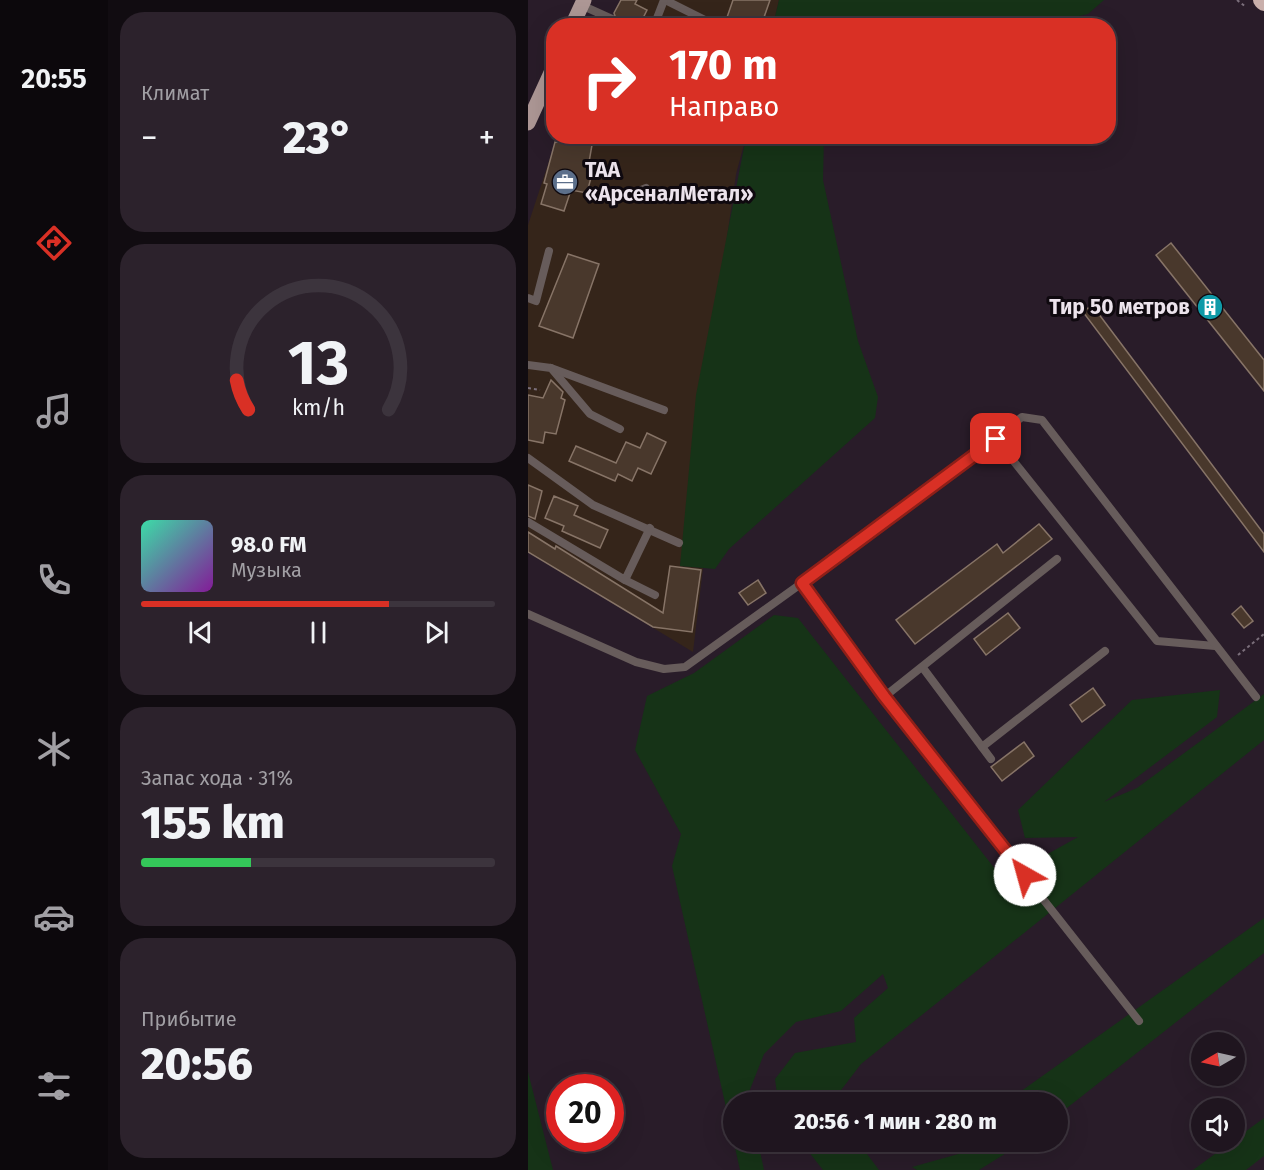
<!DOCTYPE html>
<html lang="ru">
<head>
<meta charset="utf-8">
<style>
	:root { --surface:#1f151f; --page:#2c222c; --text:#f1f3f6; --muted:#a19fa4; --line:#3c343d; --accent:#d93025 }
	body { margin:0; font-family:"Fira Sans",sans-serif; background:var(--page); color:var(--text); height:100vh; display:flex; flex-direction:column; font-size:22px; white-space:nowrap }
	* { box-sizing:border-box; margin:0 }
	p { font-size:20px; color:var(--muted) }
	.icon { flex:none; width:33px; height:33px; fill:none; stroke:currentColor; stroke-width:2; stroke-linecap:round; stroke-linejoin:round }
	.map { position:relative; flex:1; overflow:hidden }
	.panel { display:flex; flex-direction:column; gap:12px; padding:12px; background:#110c11; width:420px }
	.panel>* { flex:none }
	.hud { position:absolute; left:18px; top:18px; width:570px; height:126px; border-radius:24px; box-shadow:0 6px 24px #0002,0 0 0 2px var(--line); background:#d93025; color:#fff; overflow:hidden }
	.needle { width:39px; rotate:261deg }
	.tools { position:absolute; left:663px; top:1032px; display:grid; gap:12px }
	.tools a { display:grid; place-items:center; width:54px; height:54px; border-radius:50%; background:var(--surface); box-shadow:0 6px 24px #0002,0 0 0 2px var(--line); font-size:30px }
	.speed { position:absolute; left:18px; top:1074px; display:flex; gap:12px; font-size:30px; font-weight:700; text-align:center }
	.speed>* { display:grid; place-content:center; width:78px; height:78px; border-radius:50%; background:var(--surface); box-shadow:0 6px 24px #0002,0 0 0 2px var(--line); line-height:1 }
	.speed .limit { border:9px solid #d22; background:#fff; color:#111 }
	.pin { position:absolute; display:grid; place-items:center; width:51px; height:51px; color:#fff; margin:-26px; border-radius:12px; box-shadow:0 3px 9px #0006 }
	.me { position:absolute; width:66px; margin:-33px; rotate:322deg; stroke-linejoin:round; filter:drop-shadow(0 0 4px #0008) }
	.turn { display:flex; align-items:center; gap:21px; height:126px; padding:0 24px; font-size:27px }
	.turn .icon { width:78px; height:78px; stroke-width:2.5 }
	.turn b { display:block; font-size:42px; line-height:51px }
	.big { font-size:45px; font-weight:800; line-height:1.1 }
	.panel .tile { flex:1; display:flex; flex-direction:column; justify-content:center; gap:9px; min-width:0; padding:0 21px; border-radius:24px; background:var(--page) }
	.panel .dial { align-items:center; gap:0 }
	.dial svg { height:156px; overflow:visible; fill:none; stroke:var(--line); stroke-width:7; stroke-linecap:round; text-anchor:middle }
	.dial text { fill:var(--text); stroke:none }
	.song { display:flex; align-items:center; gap:18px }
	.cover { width:72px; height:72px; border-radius:9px; background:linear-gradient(135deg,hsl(160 70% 55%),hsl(290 70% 35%)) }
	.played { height:6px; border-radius:3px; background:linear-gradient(90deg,var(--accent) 70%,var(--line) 70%) }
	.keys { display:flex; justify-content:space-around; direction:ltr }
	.heat { display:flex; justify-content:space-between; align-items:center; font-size:33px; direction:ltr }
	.charge { height:9px; border-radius:4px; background:linear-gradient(90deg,#34c759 31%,var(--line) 0) }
	.trip { position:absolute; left:195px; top:1092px; width:345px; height:60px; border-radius:30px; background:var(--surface); box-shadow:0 6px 24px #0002,0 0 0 2px var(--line); font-weight:800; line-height:60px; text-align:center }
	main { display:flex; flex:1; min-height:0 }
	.dock { display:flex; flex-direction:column; width:108px; justify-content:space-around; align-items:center; background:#0c080c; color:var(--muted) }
	.dock .icon { width:42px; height:42px }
	.dock .on { color:var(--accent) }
	.dock b { font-size:27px; color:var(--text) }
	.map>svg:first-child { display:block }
</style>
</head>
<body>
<main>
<nav class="dock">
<b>20:55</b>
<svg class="icon on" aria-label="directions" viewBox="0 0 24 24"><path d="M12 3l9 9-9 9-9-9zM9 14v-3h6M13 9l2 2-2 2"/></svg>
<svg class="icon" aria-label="music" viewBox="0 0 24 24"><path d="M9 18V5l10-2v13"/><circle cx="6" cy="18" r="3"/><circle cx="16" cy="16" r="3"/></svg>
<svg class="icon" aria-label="phone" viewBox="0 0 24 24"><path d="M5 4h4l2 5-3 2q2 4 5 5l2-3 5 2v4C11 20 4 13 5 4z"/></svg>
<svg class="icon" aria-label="climate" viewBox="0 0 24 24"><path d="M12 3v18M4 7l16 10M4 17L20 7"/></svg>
<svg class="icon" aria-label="car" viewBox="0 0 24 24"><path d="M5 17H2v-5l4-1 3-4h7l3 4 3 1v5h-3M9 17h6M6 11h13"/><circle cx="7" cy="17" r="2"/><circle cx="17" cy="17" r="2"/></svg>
<svg class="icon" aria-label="filters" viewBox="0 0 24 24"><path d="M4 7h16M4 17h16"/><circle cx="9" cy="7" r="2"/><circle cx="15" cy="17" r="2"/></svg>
</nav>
<section class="panel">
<div class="tile"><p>Климат</p>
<div class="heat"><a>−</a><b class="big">23°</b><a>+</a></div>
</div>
<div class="tile dial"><svg viewBox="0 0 100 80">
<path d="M14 69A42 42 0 1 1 86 69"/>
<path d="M14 69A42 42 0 0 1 8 54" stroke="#d93025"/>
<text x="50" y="56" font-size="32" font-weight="700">13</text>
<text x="50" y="72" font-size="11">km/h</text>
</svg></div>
<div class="tile">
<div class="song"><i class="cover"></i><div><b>98.0 FM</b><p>Музыка</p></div></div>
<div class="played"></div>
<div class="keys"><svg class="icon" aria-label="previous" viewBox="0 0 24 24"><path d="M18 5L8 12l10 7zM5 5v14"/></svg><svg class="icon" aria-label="pause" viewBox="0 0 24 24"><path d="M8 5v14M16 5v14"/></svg><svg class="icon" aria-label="next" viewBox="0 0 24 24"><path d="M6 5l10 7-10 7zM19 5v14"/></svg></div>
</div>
<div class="tile"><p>Запас хода · 31%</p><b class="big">155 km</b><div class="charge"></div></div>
<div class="tile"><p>Прибытие</p><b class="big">20:56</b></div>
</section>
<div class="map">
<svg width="736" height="1170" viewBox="0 0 736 1170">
	<rect width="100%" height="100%" fill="#291c29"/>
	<g fill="#35251a">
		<polygon points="93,0 251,0 245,25 75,26 77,21 82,23"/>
		<polygon points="29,137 218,137 208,174 152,566 175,568 165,652 0,552 0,225"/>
	</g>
	<g fill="#163317">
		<polygon points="251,0 576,0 560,14 512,25 245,25"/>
		<polygon points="218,137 296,137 295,180 330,341 350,397 347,418 201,549 187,569 152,566 168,395"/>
		<polygon points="246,615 270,618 475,879 550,837 497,838 490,810 604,700 692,690 689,717 576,802 609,788 736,694 736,740 333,1064 304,1102 250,1102 247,1079 267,1053 328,1042 326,1018 360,988 355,974 313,1011 268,1022 236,1054 221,1092 223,1102 206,1102 206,1142 230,1142 236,1170 212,1170 144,866 153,834 107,750 119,696 166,673"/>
		<polygon points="736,918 736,953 530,1115 530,1102 478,1102"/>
		<polygon points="0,1072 25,1170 0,1170"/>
		<polygon points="736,1118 736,1156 718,1170 665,1170"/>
		<polygon points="273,1142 330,1142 351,1170 295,1170"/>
		<polygon points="444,1142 496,1142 451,1170 389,1170 384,1167 441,1151"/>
	</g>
	<g fill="#49382c" stroke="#877467" stroke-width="1.5">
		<polygon points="93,0 109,0 107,4 119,10 111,26 81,26 89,22 86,13"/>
		<polygon points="205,0 242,0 233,26 196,26"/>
		<polygon points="27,142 64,145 61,162 67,162 59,193 43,190 36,211 13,204 19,184 16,183"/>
		<polygon points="643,243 736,360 736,391 628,255"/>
		<polygon points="40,254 71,264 45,338 11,326"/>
		<polygon points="564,305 736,534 736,552 555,312"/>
		<polygon points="23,380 35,392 33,398 37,400 28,434 17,432 15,443 0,440 0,395 15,398"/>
		<polygon points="119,433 138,442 123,474 110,468 104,481 90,474 87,481 41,461 48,446 88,463 98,442 112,448"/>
		<polygon points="0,485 14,491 7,519 0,516"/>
		<polygon points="26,496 50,506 46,515 80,530 72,548 34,531 36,526 17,518"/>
		<polygon points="511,524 524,539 387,644 368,620 469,544 475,553"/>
		<polygon points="0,532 27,549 28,546 135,613 142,566 173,570 164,632 125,627 0,552"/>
		<polygon points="230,580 238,593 220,605 211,593"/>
		<polygon points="713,606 725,621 716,628 704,614"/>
		<polygon points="480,613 492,628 458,655 446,639"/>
		<polygon points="565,688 577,705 554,722 542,705"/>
		<polygon points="496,742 506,756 474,781 463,767"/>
	</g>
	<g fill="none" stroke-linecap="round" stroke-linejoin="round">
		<g stroke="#7b6f7b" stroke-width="2" stroke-dasharray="3 3" stroke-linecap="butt">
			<polyline points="709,0 718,7"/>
			<polyline points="0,388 12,390"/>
			<polyline points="710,655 736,634"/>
		</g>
		<g stroke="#675c5b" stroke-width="8">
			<polyline points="137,0 189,26"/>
			<polyline points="53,5 84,19"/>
			<polyline points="126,26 136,0"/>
			<polyline points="61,136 126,139 126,136"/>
			<polyline points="65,195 101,195 118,188"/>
			<polyline points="0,298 8,301 21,251"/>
			<polyline points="0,365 23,368 62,414 92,429"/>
			<polyline points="23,368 136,410"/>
			<polyline points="468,439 629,641 687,646"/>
			<polyline points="0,458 65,505 151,543"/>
			<polyline points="0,522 97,580 122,528"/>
			<polyline points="97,580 127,595"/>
			<polyline points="274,583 356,697 611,1021"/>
			<polyline points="0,614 108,662 136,669 157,667 274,583 494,417 514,420 728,697"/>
			<polyline points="395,668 463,759"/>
			<polyline points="356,697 529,559"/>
			<polyline points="454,747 577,651"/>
		</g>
		<g stroke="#ad9795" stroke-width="15">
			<polyline points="44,26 56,0"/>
			<polyline points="0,123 26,66"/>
		</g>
		<polyline stroke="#c9afab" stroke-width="18" points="734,0 736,2"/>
	</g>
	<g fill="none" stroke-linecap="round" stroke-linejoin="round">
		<g stroke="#8d1f18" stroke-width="15">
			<polyline id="route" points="468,439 274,583 356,696 497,875"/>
		</g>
		<use href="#route" stroke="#d93025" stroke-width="10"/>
	</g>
	<defs>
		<g id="office-disc" transform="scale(1.35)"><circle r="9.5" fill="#5c6f8a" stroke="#0f090f"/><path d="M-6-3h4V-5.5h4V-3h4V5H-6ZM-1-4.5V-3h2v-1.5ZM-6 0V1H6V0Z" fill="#fff"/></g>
		<g id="building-disc" transform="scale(1.35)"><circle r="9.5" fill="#0f9aa8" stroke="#0f090f"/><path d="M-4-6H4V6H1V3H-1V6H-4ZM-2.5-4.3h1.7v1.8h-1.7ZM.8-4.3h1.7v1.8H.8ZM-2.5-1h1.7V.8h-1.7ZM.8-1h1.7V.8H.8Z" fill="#fff"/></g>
	</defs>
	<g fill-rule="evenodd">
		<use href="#office-disc" x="37" y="182"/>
		<use href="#building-disc" x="682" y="307"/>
	</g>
	<g text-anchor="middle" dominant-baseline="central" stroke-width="6" stroke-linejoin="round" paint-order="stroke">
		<g font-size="21" font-weight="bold" fill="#ece3ec" stroke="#0f090f" text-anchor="start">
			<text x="57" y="170">ТАА<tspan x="57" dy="24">«АрсеналМетал»</tspan></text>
			<text x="662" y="307" text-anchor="end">Тир 50 метров</text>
		</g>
	</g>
</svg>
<div class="tools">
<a><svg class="needle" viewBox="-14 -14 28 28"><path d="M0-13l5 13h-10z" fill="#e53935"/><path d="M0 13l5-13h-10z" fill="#a19fa4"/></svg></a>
<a><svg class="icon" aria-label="sound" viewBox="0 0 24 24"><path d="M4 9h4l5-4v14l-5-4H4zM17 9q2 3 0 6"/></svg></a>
</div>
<div class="speed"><div class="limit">20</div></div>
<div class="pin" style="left:468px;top:439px;background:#d93025"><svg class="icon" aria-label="arrive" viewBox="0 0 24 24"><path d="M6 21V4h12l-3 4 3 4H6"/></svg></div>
<svg class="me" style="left:497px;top:875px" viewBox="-20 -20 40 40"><circle r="19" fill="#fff"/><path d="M0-13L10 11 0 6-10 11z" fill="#d93025"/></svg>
<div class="trip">20:56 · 1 мин · 280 m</div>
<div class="hud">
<div class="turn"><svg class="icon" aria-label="right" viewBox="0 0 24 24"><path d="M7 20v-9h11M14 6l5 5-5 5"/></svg><div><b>170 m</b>Направо</div></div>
</div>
</div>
</main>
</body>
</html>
